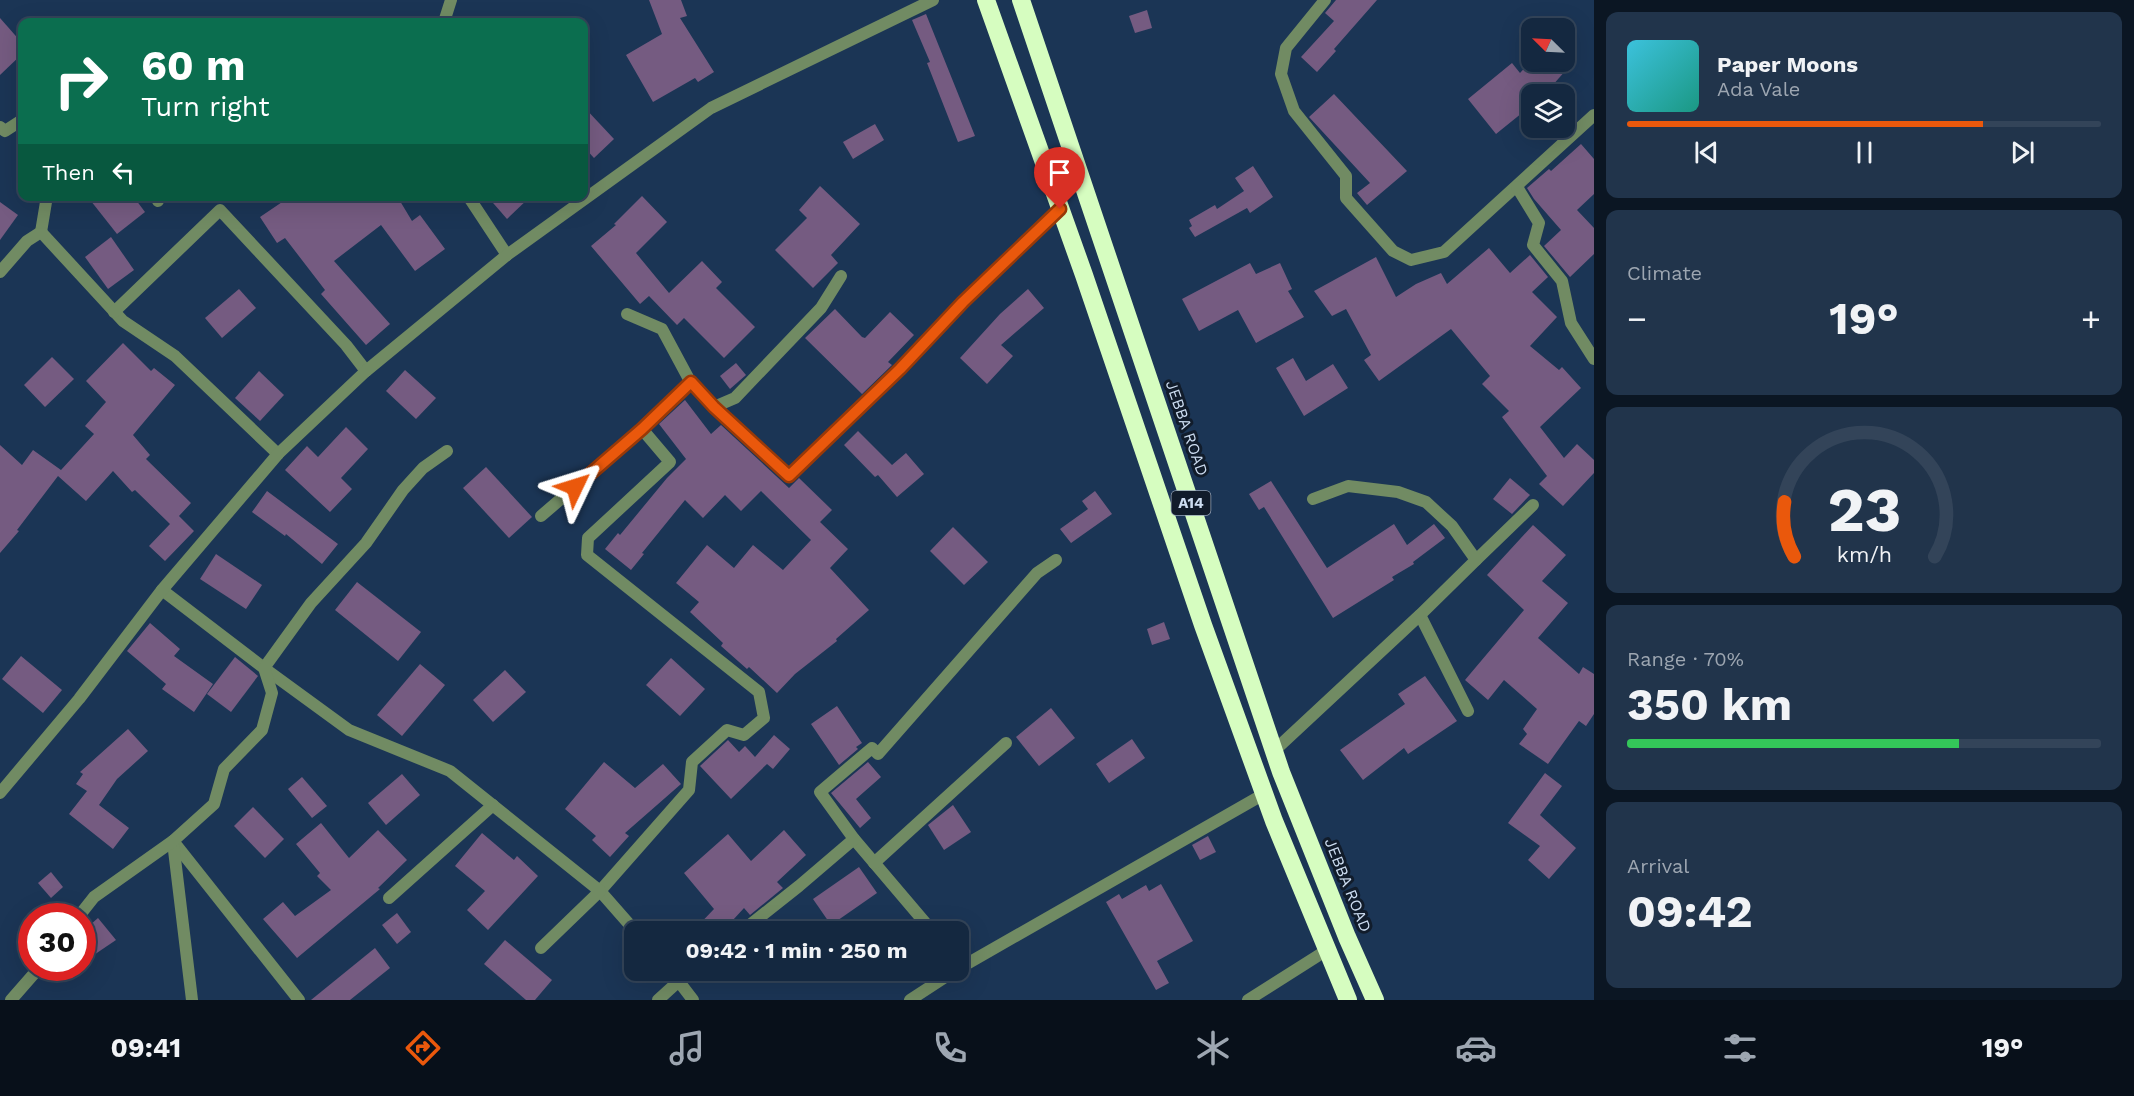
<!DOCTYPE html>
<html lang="en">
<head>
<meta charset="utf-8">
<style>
	:root { --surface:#142840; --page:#21344b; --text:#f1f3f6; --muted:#9da6b1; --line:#334459; --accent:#ea580c }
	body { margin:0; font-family:"Work Sans",sans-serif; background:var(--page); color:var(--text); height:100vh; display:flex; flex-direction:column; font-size:22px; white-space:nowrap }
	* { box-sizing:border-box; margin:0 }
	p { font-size:20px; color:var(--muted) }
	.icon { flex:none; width:33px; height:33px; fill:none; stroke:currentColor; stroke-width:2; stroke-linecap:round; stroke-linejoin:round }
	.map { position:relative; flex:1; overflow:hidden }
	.sheet { display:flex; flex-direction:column; gap:12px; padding:12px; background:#0b1623; width:540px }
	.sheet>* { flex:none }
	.top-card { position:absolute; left:18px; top:18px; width:570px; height:183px; border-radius:12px; box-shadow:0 6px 24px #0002,0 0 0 2px var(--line); background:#0b6e4f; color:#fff; overflow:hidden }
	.needle { width:39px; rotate:294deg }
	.fabs { position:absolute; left:1521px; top:18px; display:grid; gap:12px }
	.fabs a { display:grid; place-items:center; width:54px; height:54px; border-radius:12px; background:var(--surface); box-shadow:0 6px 24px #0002,0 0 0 2px var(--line); font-size:30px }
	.speed { position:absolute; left:18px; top:903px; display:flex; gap:12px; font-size:30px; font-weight:700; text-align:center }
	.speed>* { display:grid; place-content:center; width:78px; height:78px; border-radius:50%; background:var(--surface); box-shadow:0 6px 24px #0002,0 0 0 2px var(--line); line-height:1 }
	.speed .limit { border:9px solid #d22; background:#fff; color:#111 }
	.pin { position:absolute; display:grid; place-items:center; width:51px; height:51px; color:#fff; margin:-62px -26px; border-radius:50% 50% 50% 0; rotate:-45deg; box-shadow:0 0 6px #0007 }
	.pin .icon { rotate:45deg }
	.me { position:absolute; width:66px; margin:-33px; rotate:49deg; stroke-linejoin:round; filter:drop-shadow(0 0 4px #0008) }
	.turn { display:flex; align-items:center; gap:21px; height:126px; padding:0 24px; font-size:27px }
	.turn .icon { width:78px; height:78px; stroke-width:2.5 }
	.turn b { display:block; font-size:42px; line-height:51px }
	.then { display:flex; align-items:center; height:57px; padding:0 24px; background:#0003; gap:12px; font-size:22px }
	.big { font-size:45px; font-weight:700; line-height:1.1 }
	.sheet .card { flex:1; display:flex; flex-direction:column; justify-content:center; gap:9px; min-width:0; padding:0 21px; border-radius:12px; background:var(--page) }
	.sheet .dial { align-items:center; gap:0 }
	.dial svg { height:156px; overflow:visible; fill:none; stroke:var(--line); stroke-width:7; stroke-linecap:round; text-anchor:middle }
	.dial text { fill:var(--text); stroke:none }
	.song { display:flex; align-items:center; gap:18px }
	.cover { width:72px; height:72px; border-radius:9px; background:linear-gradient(135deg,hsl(190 70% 55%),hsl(170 70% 35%)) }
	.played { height:6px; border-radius:3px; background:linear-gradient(90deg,var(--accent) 75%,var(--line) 75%) }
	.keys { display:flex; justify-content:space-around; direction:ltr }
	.heat { display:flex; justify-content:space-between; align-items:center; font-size:33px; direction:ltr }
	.charge { height:9px; border-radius:4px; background:linear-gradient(90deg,#34c759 70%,var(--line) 0) }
	.trip { position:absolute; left:624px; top:921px; width:345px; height:60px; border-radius:12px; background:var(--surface); box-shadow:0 6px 24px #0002,0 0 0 2px var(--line); font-weight:700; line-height:60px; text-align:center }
	.menu { display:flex; height:96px; justify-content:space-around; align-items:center; background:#08101a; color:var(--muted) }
	.menu .icon { width:42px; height:42px }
	.menu .active { color:var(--accent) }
	.menu b { font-size:27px; color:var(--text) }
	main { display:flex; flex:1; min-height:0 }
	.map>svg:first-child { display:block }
</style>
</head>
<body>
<main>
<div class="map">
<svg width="1594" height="1000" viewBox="0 0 1594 1000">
	<rect width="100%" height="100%" fill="#1b3555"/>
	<g fill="#755b81">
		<polygon points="649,0 681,0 687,16 680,18 714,72 698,82 695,78 653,102 626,55 662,34"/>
		<polygon points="1336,0 1377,0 1334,49 1336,51 1317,72 1301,57 1334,21 1325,13"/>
		<polygon points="1147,10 1152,28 1135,33 1129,16"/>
		<polygon points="926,14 975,136 958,142 927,63 930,62 912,20"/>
		<polygon points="0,18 22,43 22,54 0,75"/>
		<polygon points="1530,62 1573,62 1545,94 1532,94 1532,105 1496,134 1468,99 1512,63 1520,73"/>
		<polygon points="1334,94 1407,171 1367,205 1357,193 1370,183 1309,117"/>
		<polygon points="584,107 614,139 594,158 584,147"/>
		<polygon points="875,124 884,140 853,159 843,142"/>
		<polygon points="1581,144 1594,159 1594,194 1577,210 1594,228 1594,254 1570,277 1544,246 1561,230 1534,199 1527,188 1549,169 1551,171"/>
		<polygon points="1253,166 1273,197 1250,213 1247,208 1195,237 1189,228 1192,226 1189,220 1215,205 1217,209 1244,191 1235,178"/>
		<polygon points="820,186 860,224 831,255 838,263 813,288 775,250 807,218 799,210"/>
		<polygon points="87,196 133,196 145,212 117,234"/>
		<polygon points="291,196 397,196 412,221 420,215 445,249 415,271 381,225 334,261 390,324 366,345 321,294 325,290 285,238 277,243 260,217"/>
		<polygon points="487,196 531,196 507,219"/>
		<polygon points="642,196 667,222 636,253 669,293 702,261 722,282 716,288 755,327 724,358 684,318 677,325 649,296 640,304 591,246 616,225 614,224"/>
		<polygon points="0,202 18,215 0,240"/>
		<polygon points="111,237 134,270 108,289 85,257"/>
		<polygon points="1489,248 1510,273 1530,255 1548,277 1532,292 1557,317 1530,346 1559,370 1562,367 1581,388 1540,427 1564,458 1577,444 1594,460 1594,473 1563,506 1539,484 1547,476 1502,417 1509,411 1482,384 1490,376 1451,329 1379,381 1364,360 1371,355 1346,309 1332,316 1314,291 1376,257 1396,297 1416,284 1441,273 1447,284"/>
		<polygon points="1250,263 1256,274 1280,263 1292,289 1288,291 1304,317 1256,343 1238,310 1199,331 1182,299"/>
		<polygon points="239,289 256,308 222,338 205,318"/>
		<polygon points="1028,289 1044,308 1001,345 1013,356 987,384 960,358 1000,314"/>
		<polygon points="835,309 862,337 865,338 890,312 914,335 888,362 892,365 862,394 805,338"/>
		<polygon points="123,343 151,371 154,368 175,385 133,435 150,455 146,459 191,503 179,516 194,531 165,561 149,546 170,524 135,490 132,492 113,471 86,501 58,476 17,530 19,531 0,553 0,445 22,465 33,450 61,470 94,434 85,426 106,402 86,381"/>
		<polygon points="52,357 74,379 45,407 24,385"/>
		<polygon points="1293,358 1306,381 1333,364 1348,388 1304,416 1276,368"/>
		<polygon points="736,363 746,375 730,389 720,376"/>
		<polygon points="405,370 436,398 416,419 386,391"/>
		<polygon points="259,371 284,395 260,421 235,398"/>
		<polygon points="685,400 711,434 721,425 789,488 799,478 832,510 820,522 848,549 830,568 869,610 836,639 837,641 795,674 777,693 749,667 747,669 721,646 723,643 690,612 699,602 676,583 707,545 734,568 753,545 783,570 811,540 761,491 741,511 725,495 703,518 685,500 642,553 644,554 631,570 605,549 618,533 620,535 667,478 686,459 659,424"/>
		<polygon points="346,427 368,449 341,478 352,489 330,512 285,470 307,446 318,457"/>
		<polygon points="858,431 892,465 906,453 924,474 897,497 878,475 875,477 844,445"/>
		<polygon points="486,467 532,517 509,538 463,488"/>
		<polygon points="1510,478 1530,495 1512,514 1493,499"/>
		<polygon points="1271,481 1327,568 1394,524 1407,545 1434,524 1445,538 1413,562 1414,564 1392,577 1394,580 1333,618 1264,507 1259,510 1249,494"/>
		<polygon points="267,491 338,544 322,564 286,534 285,536 252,512"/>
		<polygon points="1095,491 1112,514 1071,543 1060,529 1088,509 1082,501"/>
		<polygon points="1533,525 1566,555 1542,581 1568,603 1538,638 1579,674 1583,667 1594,674 1594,714 1586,726 1579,721 1548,764 1519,744 1527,734 1523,729 1537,709 1504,680 1488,700 1465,680 1524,610 1487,575"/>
		<polygon points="953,527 988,562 964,585 930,551"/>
		<polygon points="216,554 262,585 246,609 200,579"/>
		<polygon points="357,582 421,632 398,661 335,610"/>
		<polygon points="1164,622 1170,639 1152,645 1147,629"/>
		<polygon points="150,623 180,649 174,656 213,684 194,712 162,689 166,684 127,651"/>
		<polygon points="21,656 62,690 43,713 2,679"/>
		<polygon points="235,657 258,676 231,712 207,694"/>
		<polygon points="671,658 705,689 680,716 646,685"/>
		<polygon points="420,664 445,685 402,736 377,715"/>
		<polygon points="505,670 526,692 493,722 473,700"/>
		<polygon points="1425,676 1457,721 1408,754 1404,748 1363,780 1340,750 1405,704 1398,694"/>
		<polygon points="837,706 862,743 856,747 858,749 839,765 811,724"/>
		<polygon points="1051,708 1075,738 1039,766 1016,737"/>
		<polygon points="128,729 148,751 117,779 99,805 129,828 113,849 69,814 87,791 76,784 83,774 80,772"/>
		<polygon points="774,735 790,749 773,769 767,764 731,799 700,766 728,740 739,752 745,746 755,757"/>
		<polygon points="1132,739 1145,758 1109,783 1096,764"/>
		<polygon points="604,762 635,788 663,764 681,784 625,833 629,836 610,857 592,840 596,836 565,809"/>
		<polygon points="868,762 881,777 856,799 871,818 860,828 831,793"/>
		<polygon points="1545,773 1562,786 1540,815 1576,848 1549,879 1528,860 1540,846 1508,823"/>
		<polygon points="402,774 420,795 386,825 368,803"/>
		<polygon points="302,777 327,806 312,818 288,789"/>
		<polygon points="953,805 971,832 944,850 928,825"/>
		<polygon points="253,807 284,839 265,858 234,826"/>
		<polygon points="321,823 349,858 378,830 407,860 378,888 380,889 297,958 263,919 283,902 295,916 331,890 317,876 320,873 296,844"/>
		<polygon points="784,830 806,855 777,882 783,888 750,915 744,908 722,932 692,932 714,909 684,873 728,834 751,861"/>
		<polygon points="482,833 514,860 517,856 538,876 488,930 467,910 485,891 455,866"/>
		<polygon points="1208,836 1216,852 1200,860 1192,845"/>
		<polygon points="859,867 877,893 831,925 813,899"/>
		<polygon points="51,872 63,887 51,898 38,883"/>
		<polygon points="1161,884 1193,941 1157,961 1169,983 1156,990 1106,902 1119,894 1122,899 1146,885 1149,891"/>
		<polygon points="397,913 411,932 397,944 382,925"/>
		<polygon points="98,918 116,940 82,963 82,932"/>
		<polygon points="505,940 552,980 535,1000 526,1000 484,964"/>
		<polygon points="375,948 390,968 350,1000 311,1000"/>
	</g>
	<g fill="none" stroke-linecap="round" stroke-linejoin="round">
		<g stroke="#718b63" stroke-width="12">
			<polyline points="1325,0 1286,48 1281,74 1294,111 1346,176 1346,198 1393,251 1411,260 1444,252 1594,115"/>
			<polyline points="444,22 451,0"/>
			<polyline points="0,127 5,131 22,120"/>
			<polyline points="1517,187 1539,223 1533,245 1562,281 1571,323 1594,359"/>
			<polyline points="156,196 158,201"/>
			<polyline points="468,196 507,255"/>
			<polyline points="41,232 47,196"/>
			<polyline points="0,272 27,241 41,232 123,321 175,356 278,454"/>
			<polyline points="114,312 220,210 346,345 366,371"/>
			<polyline points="627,314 662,329 691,383 642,429"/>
			<polyline points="691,383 714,407 735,398 821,308 841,276"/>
			<polyline points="714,407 789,476 900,369 963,302 1060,209"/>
			<polyline points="541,516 642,429 670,462 588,538 587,555 759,692 764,718 744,735 727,730 692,762 689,790 600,891 636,932"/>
			<polyline points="1476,560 1533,505"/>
			<polyline points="162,590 264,668 349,730 450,771 600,891 541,948"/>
			<polyline points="1420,615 1468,711"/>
			<polyline points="1275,750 1420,615 1476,560 1452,526 1426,502 1398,492 1348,486 1313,499"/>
			<polyline points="0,793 79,699 162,590 278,454 366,371 507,255 711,108 933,0"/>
			<polyline points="854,839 933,932"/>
			<polyline points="173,841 299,1000"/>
			<polyline points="173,842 192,1000"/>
			<polyline points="874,863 1006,743"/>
			<polyline points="389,898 493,805"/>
			<polyline points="79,916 94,897 173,841 214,804 224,769 262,730 272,693 264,668 311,603 366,543 403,490 423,468 447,451"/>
			<polyline points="741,932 799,886 854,839 820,792 872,748 878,754 1037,573 1056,560"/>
			<polyline points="958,969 1264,794"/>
			<polyline points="670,970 693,1000"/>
			<polyline points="11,1000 39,968"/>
			<polyline points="658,1000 691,970"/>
			<polyline points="910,1000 956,970"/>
			<polyline points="1248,1000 1327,950"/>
		</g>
		<g stroke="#d6fdc0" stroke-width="18">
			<polyline points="986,0 1084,275 1203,625 1274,821 1348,1000"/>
			<polyline points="1021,0 1281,772 1347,937 1375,1000"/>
		</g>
	</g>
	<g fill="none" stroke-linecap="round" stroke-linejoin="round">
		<g stroke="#983908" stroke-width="15">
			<polyline id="route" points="575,487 642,429 691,382 714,407 789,476 900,369 963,302 1060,209"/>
		</g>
		<use href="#route" stroke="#ea580c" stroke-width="10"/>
	</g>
	<g text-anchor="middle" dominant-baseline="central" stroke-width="6" stroke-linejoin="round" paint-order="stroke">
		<rect fill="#111c2b" stroke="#95a3b6" stroke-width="1.5" x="1171.5" y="491" width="39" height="24" rx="4.5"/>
		<g font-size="15" font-weight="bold" fill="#cdddf1">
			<text x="1191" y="503">A14</text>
		</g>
		<g font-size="16" fill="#cdddf1" stroke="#111c2b">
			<text transform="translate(1187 428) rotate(71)">JEBBA ROAD</text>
			<text transform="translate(1348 885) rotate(68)">JEBBA ROAD</text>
		</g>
	</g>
</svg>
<div class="fabs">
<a><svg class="needle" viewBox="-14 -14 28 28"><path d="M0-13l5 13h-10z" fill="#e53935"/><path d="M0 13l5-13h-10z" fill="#9da6b1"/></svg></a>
<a><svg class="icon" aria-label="layers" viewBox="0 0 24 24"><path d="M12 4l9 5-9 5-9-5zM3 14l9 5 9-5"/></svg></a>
</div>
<div class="speed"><div class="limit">30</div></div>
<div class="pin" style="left:1060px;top:209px;background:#d93025"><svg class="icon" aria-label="arrive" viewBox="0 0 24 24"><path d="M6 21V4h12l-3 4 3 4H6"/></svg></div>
<svg class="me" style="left:575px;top:487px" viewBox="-20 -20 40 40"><path d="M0-17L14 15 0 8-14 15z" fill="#ea580c" stroke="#fff" stroke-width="4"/></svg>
<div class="trip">09:42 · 1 min · 250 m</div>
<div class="top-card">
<div class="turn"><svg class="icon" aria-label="right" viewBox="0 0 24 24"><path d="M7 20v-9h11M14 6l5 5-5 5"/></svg><div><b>60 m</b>Turn right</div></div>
<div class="then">Then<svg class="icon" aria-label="left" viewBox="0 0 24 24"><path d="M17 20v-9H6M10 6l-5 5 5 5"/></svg></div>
</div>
</div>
<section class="sheet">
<div class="card">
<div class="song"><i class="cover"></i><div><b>Paper Moons</b><p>Ada Vale</p></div></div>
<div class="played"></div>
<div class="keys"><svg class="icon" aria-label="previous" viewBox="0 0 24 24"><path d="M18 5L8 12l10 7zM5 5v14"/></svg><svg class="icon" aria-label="pause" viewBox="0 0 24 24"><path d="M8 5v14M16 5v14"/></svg><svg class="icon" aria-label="next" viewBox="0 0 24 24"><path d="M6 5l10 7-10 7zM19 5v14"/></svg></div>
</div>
<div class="card"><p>Climate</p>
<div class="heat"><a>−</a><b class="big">19°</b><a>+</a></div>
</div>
<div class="card dial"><svg viewBox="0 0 100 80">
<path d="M14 69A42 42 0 1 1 86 69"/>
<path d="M14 69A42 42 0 0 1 9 41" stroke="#ea580c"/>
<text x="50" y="56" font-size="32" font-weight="700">23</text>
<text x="50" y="72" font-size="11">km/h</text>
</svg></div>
<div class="card"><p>Range · 70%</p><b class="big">350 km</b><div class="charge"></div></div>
<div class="card"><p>Arrival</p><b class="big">09:42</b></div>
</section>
</main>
<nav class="menu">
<b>09:41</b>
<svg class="icon active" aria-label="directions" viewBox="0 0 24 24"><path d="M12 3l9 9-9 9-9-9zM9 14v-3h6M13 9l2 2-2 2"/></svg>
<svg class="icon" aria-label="music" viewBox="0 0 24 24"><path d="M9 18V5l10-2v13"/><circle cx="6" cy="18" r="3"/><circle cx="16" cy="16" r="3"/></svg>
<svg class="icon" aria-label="phone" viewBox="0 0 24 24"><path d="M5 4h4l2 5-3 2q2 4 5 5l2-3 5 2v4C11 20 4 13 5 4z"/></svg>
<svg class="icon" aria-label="climate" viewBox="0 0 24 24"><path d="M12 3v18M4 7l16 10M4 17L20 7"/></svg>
<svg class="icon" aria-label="car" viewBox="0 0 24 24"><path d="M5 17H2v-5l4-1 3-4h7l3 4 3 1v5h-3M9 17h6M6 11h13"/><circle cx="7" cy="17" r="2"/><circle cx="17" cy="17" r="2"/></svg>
<svg class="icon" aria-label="filters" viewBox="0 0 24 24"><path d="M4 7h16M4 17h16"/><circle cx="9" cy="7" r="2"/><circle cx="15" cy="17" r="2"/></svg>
<b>19°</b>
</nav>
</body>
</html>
